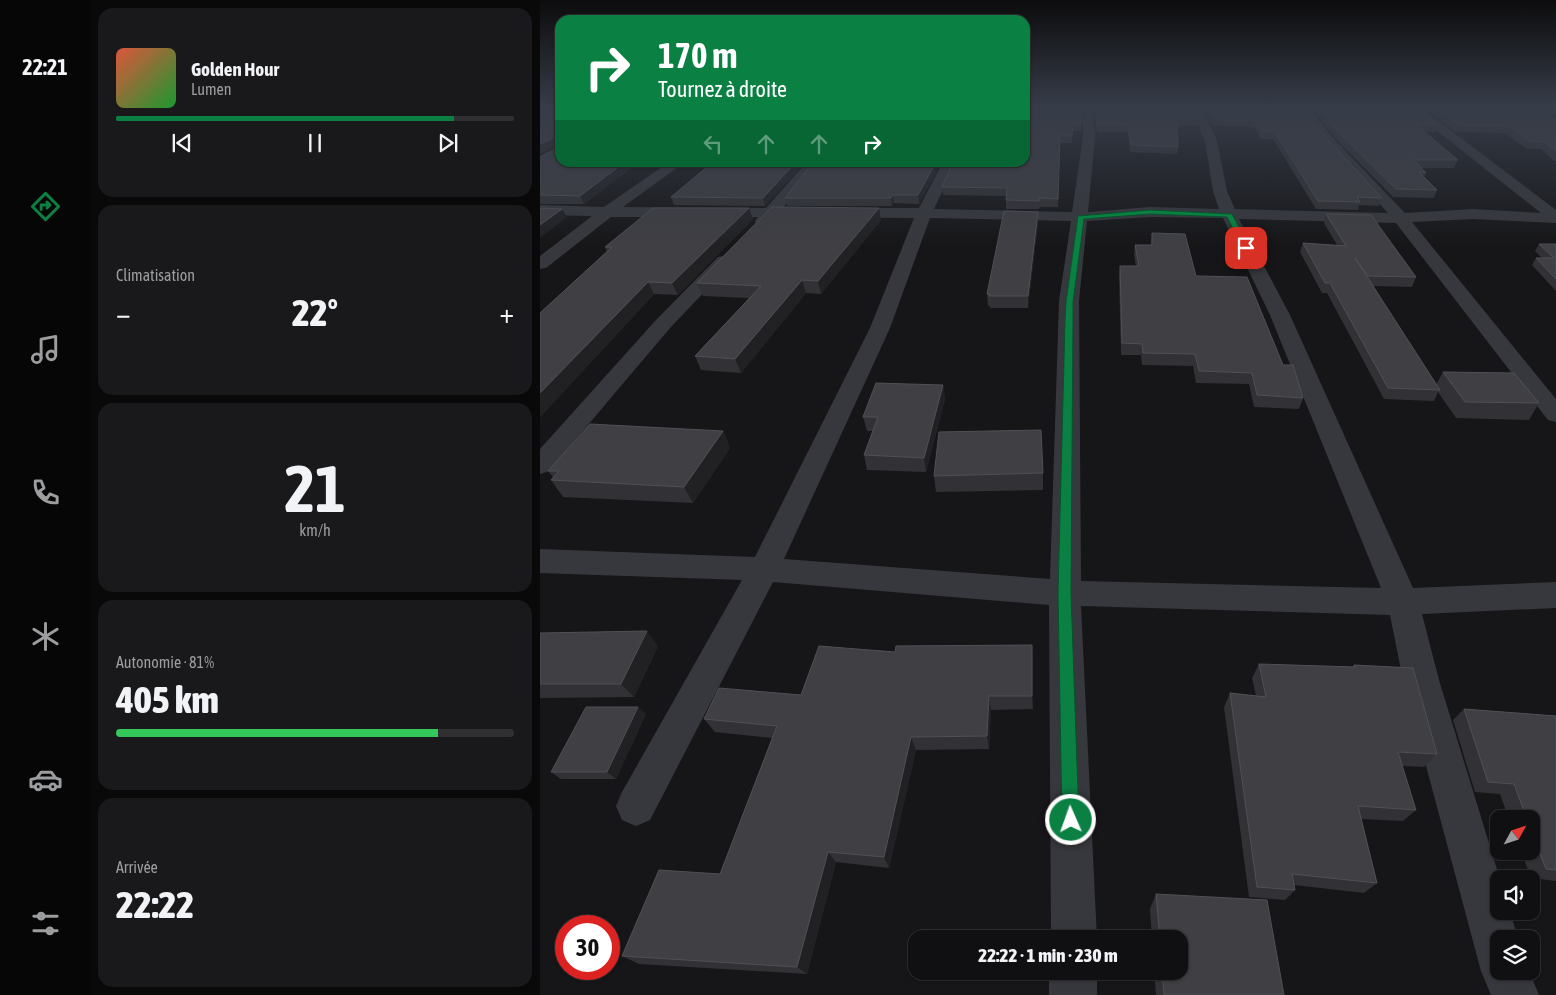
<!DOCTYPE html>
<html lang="fr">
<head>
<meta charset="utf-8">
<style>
	:root { --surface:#101012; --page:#19191b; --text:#f1f3f6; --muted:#9c9d9f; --line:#303032; --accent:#0b8043 }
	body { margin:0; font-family:"Asap Condensed",sans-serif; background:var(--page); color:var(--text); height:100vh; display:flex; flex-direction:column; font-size:19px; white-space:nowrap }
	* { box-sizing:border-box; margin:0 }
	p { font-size:16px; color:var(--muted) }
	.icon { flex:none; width:28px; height:28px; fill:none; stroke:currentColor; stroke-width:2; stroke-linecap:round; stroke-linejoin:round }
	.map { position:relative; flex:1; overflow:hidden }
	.drawer { display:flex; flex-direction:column; gap:8px; padding:8px; background:#09090a; width:450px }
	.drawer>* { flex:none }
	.guide { position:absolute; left:15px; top:15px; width:475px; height:152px; border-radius:15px; box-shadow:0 1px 4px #0004,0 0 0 1px var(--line); background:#0b8043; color:#fff; overflow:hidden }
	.needle { width:32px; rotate:50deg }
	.tools { position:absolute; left:950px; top:810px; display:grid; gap:10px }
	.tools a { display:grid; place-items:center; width:50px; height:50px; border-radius:10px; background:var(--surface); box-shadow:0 1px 4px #0004,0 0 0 1px var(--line); font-size:25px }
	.speed { position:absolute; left:15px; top:915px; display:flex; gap:10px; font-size:25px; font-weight:700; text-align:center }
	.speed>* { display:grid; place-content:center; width:65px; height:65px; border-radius:50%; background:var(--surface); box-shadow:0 1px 4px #0004,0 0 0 1px var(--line); line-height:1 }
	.speed .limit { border:8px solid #d22; background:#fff; color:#111 }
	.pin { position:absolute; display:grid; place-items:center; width:42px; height:42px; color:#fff; margin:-21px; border-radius:10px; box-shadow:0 2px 8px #0006 }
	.me { position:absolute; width:55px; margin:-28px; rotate:358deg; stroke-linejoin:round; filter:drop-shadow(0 0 4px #0008) }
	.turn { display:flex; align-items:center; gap:18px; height:105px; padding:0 20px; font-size:22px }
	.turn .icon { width:65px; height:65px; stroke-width:2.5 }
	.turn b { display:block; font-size:35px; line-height:42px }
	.lanes { display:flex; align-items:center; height:48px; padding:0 20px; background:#0003; justify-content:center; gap:25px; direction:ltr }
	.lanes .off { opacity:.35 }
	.big { font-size:38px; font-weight:800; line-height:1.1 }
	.drawer .widget { flex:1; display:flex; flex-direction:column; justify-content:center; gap:8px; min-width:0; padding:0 18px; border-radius:15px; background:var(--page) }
	.drawer .dial { align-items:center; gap:0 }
	.dial b { font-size:65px; line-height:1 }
	.song { display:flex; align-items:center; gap:15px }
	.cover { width:60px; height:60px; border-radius:8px; background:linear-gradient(135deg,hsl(10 70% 55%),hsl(130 70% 35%)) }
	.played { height:5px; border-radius:2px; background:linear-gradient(90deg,var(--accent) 85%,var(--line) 85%) }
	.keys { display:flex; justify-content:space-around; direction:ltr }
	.heat { display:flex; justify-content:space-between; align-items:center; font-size:28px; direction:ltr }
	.charge { height:8px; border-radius:4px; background:linear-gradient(90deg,#34c759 81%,var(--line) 0) }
	.trip { position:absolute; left:368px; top:930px; width:280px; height:50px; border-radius:15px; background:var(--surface); box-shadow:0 1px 4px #0004,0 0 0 1px var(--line); font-weight:800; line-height:50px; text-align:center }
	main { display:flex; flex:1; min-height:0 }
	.dock { display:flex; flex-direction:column; width:90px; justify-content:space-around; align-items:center; background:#060607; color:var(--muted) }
	.dock .icon { width:35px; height:35px }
	.dock .selected { color:var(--accent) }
	.dock b { font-size:22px; color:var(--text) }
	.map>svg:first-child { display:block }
</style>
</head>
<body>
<main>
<nav class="dock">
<b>22:21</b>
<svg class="icon selected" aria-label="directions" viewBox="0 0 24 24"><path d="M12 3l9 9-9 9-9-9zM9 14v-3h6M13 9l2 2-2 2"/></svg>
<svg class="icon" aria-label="music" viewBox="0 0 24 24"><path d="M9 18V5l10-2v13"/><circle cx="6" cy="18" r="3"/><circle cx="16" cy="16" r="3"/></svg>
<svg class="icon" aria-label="phone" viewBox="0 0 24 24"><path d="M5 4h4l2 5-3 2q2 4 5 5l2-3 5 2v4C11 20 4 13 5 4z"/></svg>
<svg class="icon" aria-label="climate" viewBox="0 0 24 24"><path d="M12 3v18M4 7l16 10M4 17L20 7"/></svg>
<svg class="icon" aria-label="car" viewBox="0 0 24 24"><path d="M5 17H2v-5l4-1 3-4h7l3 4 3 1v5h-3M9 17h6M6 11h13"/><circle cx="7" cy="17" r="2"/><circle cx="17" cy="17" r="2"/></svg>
<svg class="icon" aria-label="filters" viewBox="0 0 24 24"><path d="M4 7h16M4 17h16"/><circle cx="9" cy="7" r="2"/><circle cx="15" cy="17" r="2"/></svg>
</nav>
<section class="drawer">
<div class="widget">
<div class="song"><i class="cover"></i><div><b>Golden Hour</b><p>Lumen</p></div></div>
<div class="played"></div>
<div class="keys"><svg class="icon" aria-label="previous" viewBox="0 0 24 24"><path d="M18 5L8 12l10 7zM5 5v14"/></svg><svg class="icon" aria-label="pause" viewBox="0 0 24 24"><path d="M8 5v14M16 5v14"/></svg><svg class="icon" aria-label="next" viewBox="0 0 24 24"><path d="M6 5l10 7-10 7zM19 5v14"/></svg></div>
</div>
<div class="widget"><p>Climatisation</p>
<div class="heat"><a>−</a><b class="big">22°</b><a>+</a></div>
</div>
<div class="widget dial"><b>21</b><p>km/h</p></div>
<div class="widget"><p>Autonomie · 81%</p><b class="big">405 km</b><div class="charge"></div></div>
<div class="widget"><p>Arrivée</p><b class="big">22:22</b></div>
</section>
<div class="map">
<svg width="1016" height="995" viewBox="0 0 1016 995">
	<rect width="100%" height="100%" fill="#161618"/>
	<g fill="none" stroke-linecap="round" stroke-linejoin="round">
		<g fill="#37383d" fill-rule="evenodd">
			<path d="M543,107h10l2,30 -7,75 62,-5 69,2 -6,-18 -8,-50 -14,-34h11l15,34 10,50 8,18 153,4 -63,-69 -27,-37h11l24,31 72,75 68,-4 68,4 -134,-106h13l136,103v13l-83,-4 -61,3 144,177v23l-8,-2 -152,-197 -157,-4 51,96 123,273 143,-6v26l-134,6 17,66 61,199 -1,32h11l8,28h-19v32h30l10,24h-48l-10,-24 -78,-291 -13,-65 -309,-9 16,333h-46l-2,-334 -276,-23 -123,238 -14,6 -14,-6 -6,-14 6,-14 120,-212 -202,-7v-24l215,8 115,-229 44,-110 -139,-1c-6,7 -9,10 -18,7l-2,-3 3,-4h-147l-65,51 -6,1v-13l52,-40 -52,-1v-10l64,2 65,-45h16l-62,45 143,1 41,-46h14l-38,46h136l24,-46h13l-22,47 138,3 11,-75zM610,217l73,1 47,97 111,273 -300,-7 -2,-280 8,-80zM390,218l141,3 -12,80 -9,278 -266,-20 106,-231z"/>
			<polygon points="184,256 190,257 193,261 190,265 130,328 9,471 0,474 0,449 116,320 178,257"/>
			<rect x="509" y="971" width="48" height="24"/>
		</g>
	</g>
	<g fill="#323236">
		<polygon points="0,107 99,162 44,204 0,204 0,157 17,148 17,145 0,153"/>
		<polygon points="542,107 541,131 532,131 532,143 520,143 518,207 500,207 499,209 466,209 466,196 403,195 402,187"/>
		<polygon points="554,107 653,107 658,119 657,126 637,126 638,147 637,154 590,152 588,132 557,132"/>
		<polygon points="663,107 763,107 786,138 842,198 839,206 819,205 818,210 776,209 733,139 721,139 714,127 673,126"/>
		<polygon points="772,107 876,107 898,125 895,132 884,132 918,160 914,168 881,168 886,173 884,177 897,190 894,198 853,197 794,137"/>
		<polygon points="884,107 997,107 1016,119 1016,161 1014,161 1001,149 987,149 965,133 916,132"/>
		<polygon points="1002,107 1016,107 1016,116"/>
		<polygon points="265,162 225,206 134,205 131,197"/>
		<polygon points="401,162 379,204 354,203 352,206 247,206 245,198"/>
		<polygon points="209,208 213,219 138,295 114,294 0,417 0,313 67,252 65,247"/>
		<polygon points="786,214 876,277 872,287 833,286 896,385 903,372 999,403 989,420 916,418 898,392 894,401 844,399 787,293 782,293 760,252 763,243 797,245 784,223"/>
		<polygon points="341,220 281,294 266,293 201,373 161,370 155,356 209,298 163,296 157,283"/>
		<polygon points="498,222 488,308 450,308 450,306 448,306 447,294"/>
		<polygon points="612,233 656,276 743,365 763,398 759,409 714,407 709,384 656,383 653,366 602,365 601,355 581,355 579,276 580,266 596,266 594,255 595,245 611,245"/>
		<polygon points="999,244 1016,244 1016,291 992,265 996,258 1002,258 995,251"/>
		<polygon points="403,385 405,399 386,472 327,470 324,455 333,431 327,431 323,417"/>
		<polygon points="183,431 190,448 153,503 23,497 11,480 13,477 8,471"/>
		<polygon points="503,473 503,490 396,492 394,476"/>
		<polygon points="0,633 118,646 94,697 0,698"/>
		<polygon points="492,645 493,709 451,710 449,749 376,750 349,868 296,862 267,974 99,964 82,956 180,874 232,738 175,732 164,719 261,695 355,652"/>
		<polygon points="719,664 812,667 814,665 897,754 884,767 862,766 876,810 863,821 821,819 837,883 824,893 754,885 755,890 745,900 709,897 684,707 690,693 716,696 712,678"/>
		<polygon points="924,709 1016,716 1016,881 991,878 981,851 991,851 991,819 969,819 960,794 935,792 913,720"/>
		<polygon points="106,714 76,779 21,779 11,772"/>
		<polygon points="616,894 744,995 616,995 614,971 639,971 639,939 612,939 610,909"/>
	</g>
	<g fill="#212124">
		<polygon points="17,136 20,143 0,153 0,144"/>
		<polygon points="85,162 99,162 44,204 40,196"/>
		<polygon points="256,162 265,162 225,206 223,198"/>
		<polygon points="396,162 401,162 379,204 378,195"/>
		<polygon points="353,195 354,203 352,206 351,198"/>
		<polygon points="209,208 213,219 138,295 132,283"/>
		<polygon points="339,208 341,220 281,294 278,281"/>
		<polygon points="22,209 27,217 0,238 0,225"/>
		<polygon points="498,212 498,222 488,308 488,296"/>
		<polygon points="262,280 266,293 201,373 195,359"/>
		<polygon points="108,282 114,294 0,417 0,393"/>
		<polygon points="403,385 405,399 386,472 384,458"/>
		<polygon points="183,431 190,448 153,503 144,487"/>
		<polygon points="107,631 118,646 94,697 81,684"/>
		<polygon points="492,645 493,660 493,709 492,696"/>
		<polygon points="449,696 451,710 449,749 447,736"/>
		<polygon points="98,707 106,714 76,779 67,772"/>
		<polygon points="371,737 376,750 349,868 344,857"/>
		<polygon points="288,852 296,862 267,974 257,967"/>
	</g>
	<g fill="#3f3f44" stroke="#4f5156">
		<polygon points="0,107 20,107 20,162 85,162 40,196 0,195 0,157 17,148 17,136 0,144"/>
		<polygon points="485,107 542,107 541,124 533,124 532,136 520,135 518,199 499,198 499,201 466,200 467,188 402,187 413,162 485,162"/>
		<polygon points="555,107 653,107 658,119 637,119 638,147 591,145 588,125 557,125"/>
		<polygon points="668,107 763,107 786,138 842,198 817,197 820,202 778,201 735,132 722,131 715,120 674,119"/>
		<polygon points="779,107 876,107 898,125 875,124 918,160 874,160 886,173 879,172 897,190 856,189 796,130"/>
		<polygon points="895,107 997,107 1016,119 1016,152 1005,142 990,141 968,126 919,125"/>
		<polygon points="173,162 256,162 223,198 131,197"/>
		<polygon points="274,162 396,162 378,195 353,195 351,198 245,198"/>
		<polygon points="232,207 339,208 278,281 262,280 195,359 155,356 221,286 157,283"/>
		<polygon points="0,208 22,209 0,225"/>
		<polygon points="113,208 209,208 132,283 108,282 0,393 0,313 72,247 65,247"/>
		<polygon points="464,211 498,212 488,296 449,296 450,294 447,294"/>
		<polygon points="786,214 831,215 876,277 828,276 815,258 900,390 848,388 790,283 785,283 763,243 806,246"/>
		<polygon points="612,233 645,234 656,276 707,277 743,365 753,365 763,398 717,395 712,373 659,371 655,354 603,353 602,344 582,343 580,266 599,266 595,245 612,245"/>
		<polygon points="999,244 1016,244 1016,279 996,258 1014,258"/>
		<polygon points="903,372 974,373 999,403 925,402"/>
		<polygon points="336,383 403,385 384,458 324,455 338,417 323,417"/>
		<polygon points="50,424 183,431 144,487 11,480 19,471 8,471"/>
		<polygon points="501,430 503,473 394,476 399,432"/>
		<polygon points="107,631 81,684 0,684 0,633"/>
		<polygon points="492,645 492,696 449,696 447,736 371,737 344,857 288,852 257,967 82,956 119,870 180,874 237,726 164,719 179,688 261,695 279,646 355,652 356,646"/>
		<polygon points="719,664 815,667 814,665 873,668 897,754 858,752 876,810 818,806 837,883 752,874 755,890 717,887 690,693 726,697"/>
		<polygon points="46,707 98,707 67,772 11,772"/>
		<polygon points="924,709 1016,716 1016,870 1006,869 991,830 991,819 987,819 974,784 948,782"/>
		<polygon points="616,894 727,900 744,995 624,995 622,971 639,971 639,939 620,939"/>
	</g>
	<linearGradient id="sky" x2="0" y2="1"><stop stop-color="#0c0c0d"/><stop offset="0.43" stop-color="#363c48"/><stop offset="1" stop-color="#363c48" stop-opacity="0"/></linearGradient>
	<rect width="1016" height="247" fill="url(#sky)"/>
	<polygon fill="#0b8043" stroke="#07532c" points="610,210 692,214 710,248 704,250 687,217 610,214 544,219 533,302 533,321 531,593 539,820 537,827 531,829 525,827 522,820 518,593 525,321 526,302 538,216"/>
</svg>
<div class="tools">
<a><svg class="needle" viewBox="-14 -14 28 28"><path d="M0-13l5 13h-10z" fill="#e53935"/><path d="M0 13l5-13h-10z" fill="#9c9d9f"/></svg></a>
<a><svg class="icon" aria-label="sound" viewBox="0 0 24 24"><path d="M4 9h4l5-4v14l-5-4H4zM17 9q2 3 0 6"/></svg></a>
<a><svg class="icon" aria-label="layers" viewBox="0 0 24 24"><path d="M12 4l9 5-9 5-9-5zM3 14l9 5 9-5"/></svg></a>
</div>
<div class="speed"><div class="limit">30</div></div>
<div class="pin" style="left:706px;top:248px;background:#d93025"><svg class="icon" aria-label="arrive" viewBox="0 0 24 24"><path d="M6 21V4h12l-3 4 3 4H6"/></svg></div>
<svg class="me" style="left:531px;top:820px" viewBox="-20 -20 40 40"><circle r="17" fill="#0b8043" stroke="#fff" stroke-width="3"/><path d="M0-11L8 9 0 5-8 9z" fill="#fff"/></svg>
<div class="trip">22:22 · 1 min · 230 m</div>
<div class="guide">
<div class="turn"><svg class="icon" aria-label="right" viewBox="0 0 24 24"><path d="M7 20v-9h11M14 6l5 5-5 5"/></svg><div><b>170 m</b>Tournez à droite</div></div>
<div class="lanes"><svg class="icon off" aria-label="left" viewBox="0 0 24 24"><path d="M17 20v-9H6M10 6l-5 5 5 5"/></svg><svg class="icon off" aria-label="ahead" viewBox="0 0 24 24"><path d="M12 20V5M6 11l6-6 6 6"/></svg><svg class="icon off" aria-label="ahead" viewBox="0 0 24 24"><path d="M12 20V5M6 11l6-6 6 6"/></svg><svg class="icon" aria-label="right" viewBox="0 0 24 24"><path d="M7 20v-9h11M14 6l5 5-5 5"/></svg></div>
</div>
</div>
</main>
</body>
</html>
